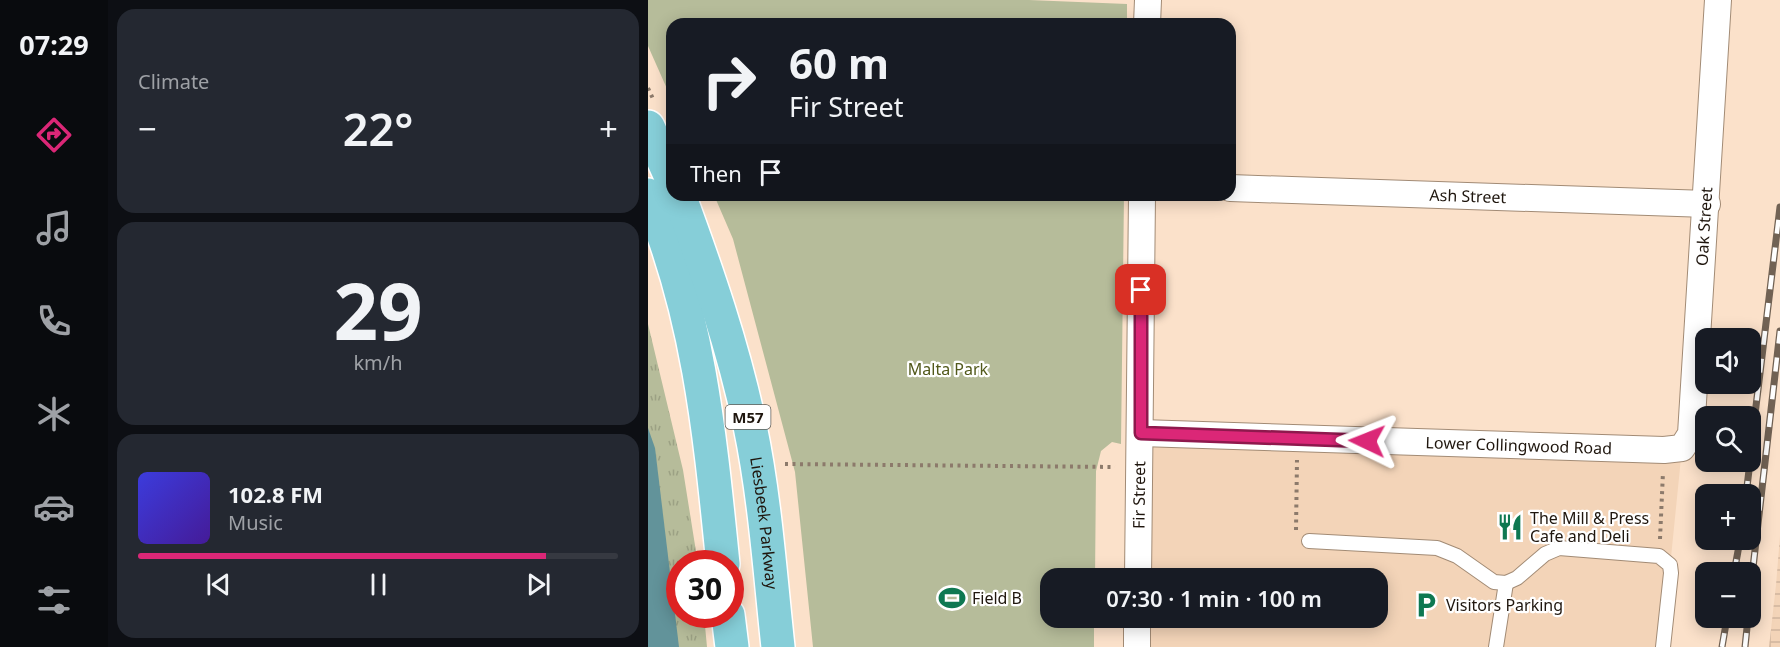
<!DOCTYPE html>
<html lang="en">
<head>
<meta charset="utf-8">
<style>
	:root { --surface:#171b24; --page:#242831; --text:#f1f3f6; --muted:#9ea1a6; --line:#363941; --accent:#db2777 }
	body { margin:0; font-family:"Noto Sans",sans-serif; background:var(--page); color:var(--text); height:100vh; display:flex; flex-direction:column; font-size:22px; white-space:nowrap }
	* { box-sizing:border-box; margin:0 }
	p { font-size:20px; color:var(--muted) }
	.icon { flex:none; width:33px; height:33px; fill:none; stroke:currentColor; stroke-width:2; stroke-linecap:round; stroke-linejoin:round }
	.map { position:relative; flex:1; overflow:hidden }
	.panel { display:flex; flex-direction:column; gap:9px; padding:9px; background:#0d0f14; width:540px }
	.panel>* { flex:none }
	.hud { position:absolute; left:18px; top:18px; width:570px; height:183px; border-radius:18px; box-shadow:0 3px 15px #0003; background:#171b24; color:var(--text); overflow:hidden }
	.fabs { position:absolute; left:1047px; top:328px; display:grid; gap:12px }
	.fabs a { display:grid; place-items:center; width:66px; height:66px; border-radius:12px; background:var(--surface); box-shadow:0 3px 15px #0003; font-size:30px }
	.speed { position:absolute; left:18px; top:550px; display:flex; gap:12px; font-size:30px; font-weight:700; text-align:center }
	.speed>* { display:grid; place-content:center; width:78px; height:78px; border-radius:50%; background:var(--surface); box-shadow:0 3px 15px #0003; line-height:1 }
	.speed .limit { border:9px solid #d22; background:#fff; color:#111 }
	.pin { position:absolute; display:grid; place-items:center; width:51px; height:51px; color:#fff; margin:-26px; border-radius:12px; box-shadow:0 3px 9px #0006 }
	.me { position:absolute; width:66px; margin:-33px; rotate:272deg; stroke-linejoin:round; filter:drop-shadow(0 0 4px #0008) }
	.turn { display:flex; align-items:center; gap:21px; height:126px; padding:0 24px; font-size:27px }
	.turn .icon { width:78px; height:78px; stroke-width:2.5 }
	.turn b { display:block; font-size:42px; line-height:51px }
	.then { display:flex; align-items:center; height:57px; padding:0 24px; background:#0003; gap:12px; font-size:22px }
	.big { font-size:45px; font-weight:600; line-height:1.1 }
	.panel .card { flex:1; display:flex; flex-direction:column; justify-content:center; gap:9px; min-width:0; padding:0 21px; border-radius:18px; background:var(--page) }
	.panel .dial { align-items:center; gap:0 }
	.dial b { font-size:78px; line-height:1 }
	.song { display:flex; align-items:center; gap:18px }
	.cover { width:72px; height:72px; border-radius:9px; background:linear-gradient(135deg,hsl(240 70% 55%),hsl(260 70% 35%)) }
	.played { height:6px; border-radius:3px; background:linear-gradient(90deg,var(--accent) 85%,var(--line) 85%) }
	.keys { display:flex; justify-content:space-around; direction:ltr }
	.heat { display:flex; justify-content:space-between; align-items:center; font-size:33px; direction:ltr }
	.trip { position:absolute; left:392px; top:568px; width:348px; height:60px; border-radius:18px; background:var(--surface); box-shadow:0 3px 15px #0003; font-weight:600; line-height:60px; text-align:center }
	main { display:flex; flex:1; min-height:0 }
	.tabs { display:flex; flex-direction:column; width:108px; justify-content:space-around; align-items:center; background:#090b0e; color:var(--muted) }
	.tabs .icon { width:42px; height:42px }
	.tabs .active { color:var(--accent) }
	.tabs b { font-size:27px; color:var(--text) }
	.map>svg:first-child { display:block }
</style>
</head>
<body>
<main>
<nav class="tabs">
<b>07:29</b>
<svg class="icon active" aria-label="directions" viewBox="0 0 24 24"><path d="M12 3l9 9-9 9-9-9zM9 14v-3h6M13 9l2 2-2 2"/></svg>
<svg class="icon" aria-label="music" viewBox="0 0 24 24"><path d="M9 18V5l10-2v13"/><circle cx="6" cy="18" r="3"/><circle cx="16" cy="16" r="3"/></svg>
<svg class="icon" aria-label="phone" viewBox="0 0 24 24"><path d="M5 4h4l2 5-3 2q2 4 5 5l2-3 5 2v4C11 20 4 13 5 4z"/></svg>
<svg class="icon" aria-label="climate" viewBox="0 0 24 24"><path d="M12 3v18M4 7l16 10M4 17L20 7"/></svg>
<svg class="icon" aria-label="car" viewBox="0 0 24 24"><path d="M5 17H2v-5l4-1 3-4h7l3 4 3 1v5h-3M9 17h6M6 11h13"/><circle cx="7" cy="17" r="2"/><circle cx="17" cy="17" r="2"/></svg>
<svg class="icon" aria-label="filters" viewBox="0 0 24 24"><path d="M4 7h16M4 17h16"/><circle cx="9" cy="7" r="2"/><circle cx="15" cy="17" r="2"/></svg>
</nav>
<section class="panel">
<div class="card"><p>Climate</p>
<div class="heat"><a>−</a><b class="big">22°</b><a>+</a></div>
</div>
<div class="card dial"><b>29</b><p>km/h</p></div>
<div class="card">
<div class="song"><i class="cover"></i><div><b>102.8 FM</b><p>Music</p></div></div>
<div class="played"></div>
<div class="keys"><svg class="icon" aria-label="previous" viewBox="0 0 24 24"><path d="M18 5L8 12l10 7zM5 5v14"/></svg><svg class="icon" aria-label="pause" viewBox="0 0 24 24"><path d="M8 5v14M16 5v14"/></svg><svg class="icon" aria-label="next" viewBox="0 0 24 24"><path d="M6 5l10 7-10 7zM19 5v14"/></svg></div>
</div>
</section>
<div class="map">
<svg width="1132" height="647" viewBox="0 0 1132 647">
	<defs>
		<pattern id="industrial-grid" width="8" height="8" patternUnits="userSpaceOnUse" patternTransform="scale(1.5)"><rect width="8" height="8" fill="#f3d4b8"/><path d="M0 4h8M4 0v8" fill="none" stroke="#d0b59d"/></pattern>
		<pattern id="grass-tufts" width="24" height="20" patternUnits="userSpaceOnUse" patternTransform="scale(1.5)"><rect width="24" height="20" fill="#b6bc9a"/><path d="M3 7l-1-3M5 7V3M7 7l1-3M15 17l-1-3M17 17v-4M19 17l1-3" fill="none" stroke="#9ca184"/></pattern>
	</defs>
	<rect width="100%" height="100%" fill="#fbe1ca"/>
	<polygon fill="#f3d4b8" points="493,433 1034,448 1014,647 489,647 489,618 729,618 729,579 490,579"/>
	<polygon fill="url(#industrial-grid)" points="1132,536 1132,647 1121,647 1128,585"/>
	<polygon fill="url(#grass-tufts)" points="0,324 35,470 50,564 32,564 32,615 56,615 59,647 0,647"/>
	<g fill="#b6bc9a">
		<polygon points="0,0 381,0 479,4 479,24 24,24 24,100 0,46"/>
		<polygon points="66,195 476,195 473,444 464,442 453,451 448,471 447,579 402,579 402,618 446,618 446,647 165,647 147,472 85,239"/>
	</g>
	<polygon fill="#62939a" points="0,428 7,448 31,647 0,647"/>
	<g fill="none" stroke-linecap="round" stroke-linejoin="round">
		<g stroke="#a28b75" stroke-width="16">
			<g id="service">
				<polyline points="661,541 789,548 809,556 846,582 858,583 869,578 897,554 911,548 1011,556 1022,565 1023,573 1015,647"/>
				<polyline points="848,647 858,583"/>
			</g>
		</g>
		<g stroke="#a28b75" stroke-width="28">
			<g id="minor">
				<polyline points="499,24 500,0"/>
				<path id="s1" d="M582,188l477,16"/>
				<path id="s2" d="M493,433l523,17 18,-2 9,-14 27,-434"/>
				<path id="s3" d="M490,579l4,-384"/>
				<polyline points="489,647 489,618"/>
			</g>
		</g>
		<g stroke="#fff" stroke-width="36">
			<g id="primary">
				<polyline points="0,127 24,179"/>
				<path d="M0,195c51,120 62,241 75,369"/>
				<path id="s4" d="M31,195c28,76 54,151 71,231 15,72 20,147 28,221"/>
				<polyline points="80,615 84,647"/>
			</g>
		</g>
		<g stroke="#8c7a6b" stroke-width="4" stroke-dasharray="3 4.5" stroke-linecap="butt">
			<polyline points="0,88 6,101"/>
			<polyline points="137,464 467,467"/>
			<polyline points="648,530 649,460"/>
			<polyline points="1012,539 1015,472"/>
		</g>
		<use href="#service" stroke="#fff" stroke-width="14"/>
		<use href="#minor" stroke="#fff" stroke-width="26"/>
		<use href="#primary" stroke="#86ced8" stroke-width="33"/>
		<g stroke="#716254" stroke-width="7">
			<g id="rail">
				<polyline points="1102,456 1132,207"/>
				<polyline points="1098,495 1102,462"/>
				<polyline points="1086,573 1092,540"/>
				<polyline points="1102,594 1132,331"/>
				<polyline points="1074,647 1079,618"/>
				<polyline points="1097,647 1100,618"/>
			</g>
		</g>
		<use href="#rail" stroke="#fff" stroke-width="4.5" stroke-dasharray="14" stroke-linecap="butt"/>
	</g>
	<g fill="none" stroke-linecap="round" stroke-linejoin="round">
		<g stroke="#8e194d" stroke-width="15">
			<polyline id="route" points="493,290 493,433 719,441"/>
		</g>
		<use href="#route" stroke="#db2777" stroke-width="10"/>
	</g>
	<defs>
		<g id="restaurant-bare" transform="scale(2.07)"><path d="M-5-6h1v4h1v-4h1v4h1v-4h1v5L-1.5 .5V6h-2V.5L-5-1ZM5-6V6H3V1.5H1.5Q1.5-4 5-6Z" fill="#0e7851" stroke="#fff" stroke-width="2.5" paint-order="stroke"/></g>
		<g id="stadium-bare" transform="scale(2.07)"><path d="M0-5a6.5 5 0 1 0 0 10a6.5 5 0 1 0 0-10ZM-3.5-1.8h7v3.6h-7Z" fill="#0e7851" stroke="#fff" stroke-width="2.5" paint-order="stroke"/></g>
		<g id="parking-bare" transform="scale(2.07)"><path d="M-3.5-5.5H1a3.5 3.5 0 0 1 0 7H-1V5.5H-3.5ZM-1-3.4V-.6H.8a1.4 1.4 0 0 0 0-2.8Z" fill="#0e7851" stroke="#fff" stroke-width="2.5" paint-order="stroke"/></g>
	</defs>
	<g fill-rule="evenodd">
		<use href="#restaurant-bare" x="862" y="527"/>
		<use href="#stadium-bare" x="304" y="598"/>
		<use href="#parking-bare" x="778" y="605"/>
	</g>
	<g text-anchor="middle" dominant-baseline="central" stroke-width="4.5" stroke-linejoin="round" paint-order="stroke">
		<rect fill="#fff" stroke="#625c56" stroke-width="1.5" x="77.5" y="405" width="45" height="24" rx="4.5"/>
		<g font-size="15" font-weight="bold" fill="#1f160e">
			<text x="100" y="417">M57</text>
		</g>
		<g font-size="16" fill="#1f160e" stroke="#fff">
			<text stroke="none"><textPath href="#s1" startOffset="238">Ash Street</textPath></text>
			<text stroke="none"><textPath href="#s2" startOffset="766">Oak Street</textPath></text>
			<text stroke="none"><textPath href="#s2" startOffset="378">Lower Collingwood Road</textPath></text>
			<text stroke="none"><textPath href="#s3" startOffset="84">Fir Street</textPath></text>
			<text stroke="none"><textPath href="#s4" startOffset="340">Liesbeek Parkway</textPath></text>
		</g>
		<g font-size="16" fill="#52591b" stroke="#fff">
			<text x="300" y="369">Malta Park</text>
		</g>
		<g font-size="16" fill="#1f160e" stroke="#fff" text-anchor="start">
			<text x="882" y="518">The Mill &amp; Press<tspan x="882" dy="18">Cafe and Deli</tspan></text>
			<text x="324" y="598">Field B</text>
			<text x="798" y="605">Visitors Parking</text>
		</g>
	</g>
</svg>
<div class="fabs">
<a><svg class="icon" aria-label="sound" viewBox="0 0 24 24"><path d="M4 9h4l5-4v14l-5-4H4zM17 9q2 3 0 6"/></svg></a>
<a><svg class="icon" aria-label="search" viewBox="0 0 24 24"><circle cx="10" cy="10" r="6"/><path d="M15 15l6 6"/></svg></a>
<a>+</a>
<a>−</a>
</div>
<div class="speed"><div class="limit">30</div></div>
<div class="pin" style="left:493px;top:290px;background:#d93025"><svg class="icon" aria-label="arrive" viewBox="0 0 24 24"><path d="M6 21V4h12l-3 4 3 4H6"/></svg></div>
<svg class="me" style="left:719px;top:441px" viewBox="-20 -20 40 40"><path d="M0-17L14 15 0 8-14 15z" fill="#db2777" stroke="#fff" stroke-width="4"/></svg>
<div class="trip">07:30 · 1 min · 100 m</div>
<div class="hud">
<div class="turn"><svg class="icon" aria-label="right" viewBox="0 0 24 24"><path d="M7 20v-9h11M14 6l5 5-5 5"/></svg><div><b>60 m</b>Fir Street</div></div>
<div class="then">Then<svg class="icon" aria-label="arrive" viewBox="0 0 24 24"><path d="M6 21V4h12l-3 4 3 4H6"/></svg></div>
</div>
</div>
</main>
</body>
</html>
